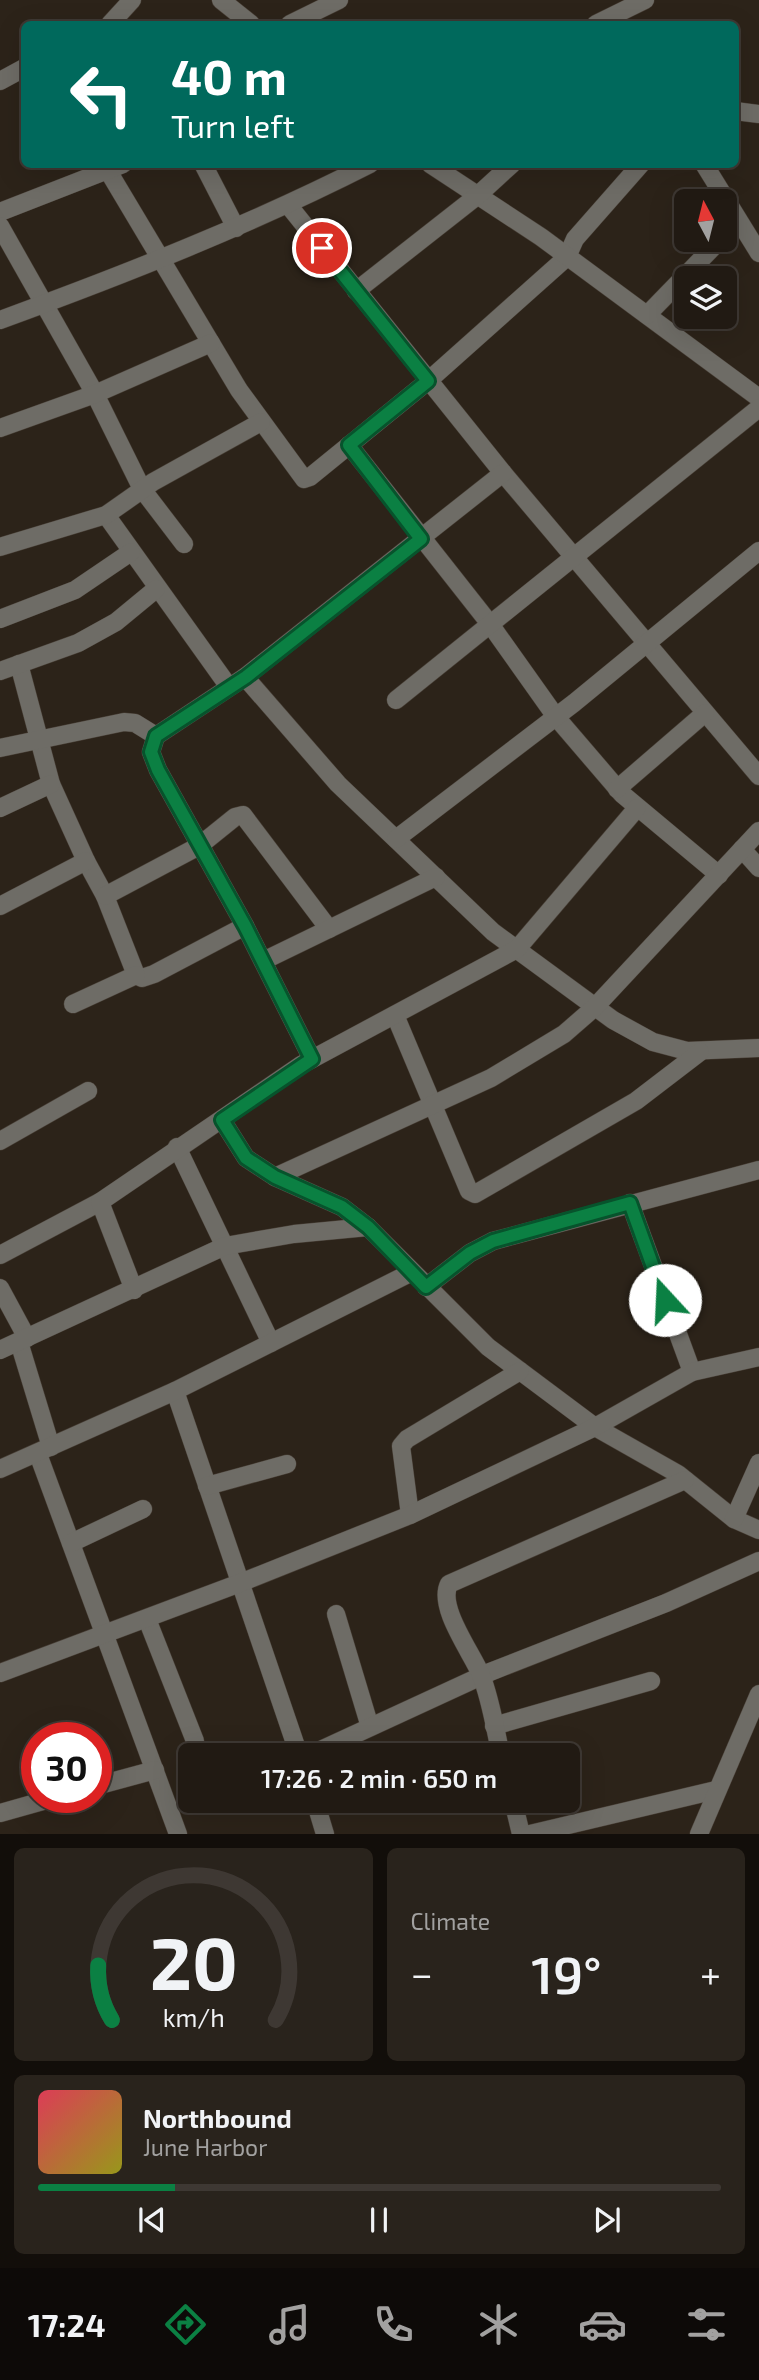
<!DOCTYPE html>
<html lang="en">
<head>
<meta charset="utf-8">
<style>
	:root { --surface:#211a13; --page:#29231c; --text:#f1f3f6; --muted:#a2a1a0; --line:#3e3833; --accent:#0b8043 }
	body { margin:0; font-family:"Exo 2",sans-serif; background:var(--page); color:var(--text); height:100vh; display:flex; flex-direction:column; font-size:26px; white-space:nowrap }
	* { box-sizing:border-box; margin:0 }
	p { font-size:23px; color:var(--muted) }
	.icon { flex:none; width:38px; height:38px; fill:none; stroke:currentColor; stroke-width:2; stroke-linecap:round; stroke-linejoin:round }
	.map { position:relative; height:1834px; overflow:hidden }
	.drawer { display:flex; flex-direction:column; gap:14px; padding:14px; background:#120e0a; flex:1 }
	.drawer>* { flex:none }
	.guide { position:absolute; left:21px; top:21px; width:718px; height:147px; border-radius:10px; box-shadow:0 7px 28px #0002,0 0 0 2px var(--line); background:#00695c; color:#fff; overflow:hidden }
	.needle { width:46px; rotate:353deg }
	.controls { position:absolute; left:674px; top:189px; display:grid; gap:14px }
	.controls a { display:grid; place-items:center; width:63px; height:63px; border-radius:10px; background:var(--surface); box-shadow:0 7px 28px #0002,0 0 0 2px var(--line); font-size:35px }
	.speed { position:absolute; left:21px; top:1722px; display:flex; gap:14px; font-size:35px; font-weight:700; text-align:center }
	.speed>* { display:grid; place-content:center; width:91px; height:91px; border-radius:50%; background:var(--surface); box-shadow:0 7px 28px #0002,0 0 0 2px var(--line); line-height:1 }
	.speed .limit { border:10px solid #d22; background:#fff; color:#111 }
	.pin { position:absolute; display:grid; place-items:center; width:60px; height:60px; color:#fff; margin:-30px; border:4px solid #fff; border-radius:50%; box-shadow:0 2px 7px #0007 }
	.me { position:absolute; width:77px; margin:-38px; rotate:340deg; stroke-linejoin:round; filter:drop-shadow(0 0 5px #0008) }
	.turn { display:flex; align-items:center; gap:24px; height:147px; padding:0 35px; font-size:32px }
	.turn .icon { width:91px; height:91px; stroke-width:2.5 }
	.turn b { display:block; font-size:49px; line-height:60px }
	.big { font-size:52px; font-weight:600; line-height:1.1 }
	.drawer .tile { flex:1; display:flex; flex-direction:column; justify-content:center; gap:10px; min-width:0; padding:0 24px; border-radius:10px; background:var(--page) }
	.drawer .dial { align-items:center; gap:0 }
	.dial svg { height:182px; overflow:visible; fill:none; stroke:var(--line); stroke-width:7; stroke-linecap:round; text-anchor:middle }
	.dial text { fill:var(--text); stroke:none }
	.song { display:flex; align-items:center; gap:21px }
	.cover { width:84px; height:84px; border-radius:10px; background:linear-gradient(135deg,hsl(350 70% 55%),hsl(60 70% 35%)) }
	.played { height:7px; border-radius:4px; background:linear-gradient(90deg,var(--accent) 20%,var(--line) 20%) }
	.keys { display:flex; justify-content:space-around; direction:ltr }
	.heat { display:flex; justify-content:space-between; align-items:center; font-size:38px; direction:ltr }
	.drawer .tiles { flex:1; display:grid; gap:14px; grid-template-columns:1fr 1fr }
	.tile:last-child { grid-column:span 2 }
	.trip { position:absolute; left:178px; top:1743px; width:402px; height:70px; border-radius:10px; background:var(--surface); box-shadow:0 7px 28px #0002,0 0 0 2px var(--line); font-weight:600; line-height:70px; text-align:center }
	.tabs { display:flex; height:112px; justify-content:space-around; align-items:center; background:#0d0a08; color:var(--muted) }
	.tabs .icon { width:49px; height:49px }
	.tabs .selected { color:var(--accent) }
	.tabs b { font-size:32px; color:var(--text) }
	.map>svg:first-child { display:block }
</style>
</head>
<body>
<div class="map">
<svg width="759" height="1834" viewBox="0 0 759 1834">
	<rect width="100%" height="100%" fill="#2c2319"/>
	<g fill="none" stroke-linecap="round" stroke-linejoin="round">
		<g stroke="#483f36" stroke-width="19">
			<g id="minor">
				<polyline points="221,0 251,24"/>
				<polyline points="110,24 132,0"/>
				<polyline points="290,24 339,0"/>
				<polyline points="596,24 645,0"/>
				<polyline points="0,81 24,68"/>
				<polyline points="735,111 759,114"/>
				<polyline points="104,164 239,390 304,479 310,477 428,381 567,257 575,239 641,164"/>
				<polyline points="203,164 236,228"/>
				<polyline points="430,164 541,237 759,398"/>
				<polyline points="704,164 759,253"/>
				<polyline points="289,206 503,473 759,776"/>
				<polyline points="0,212 123,164"/>
				<polyline points="0,226 95,394 142,489 184,544"/>
				<polyline points="356,291 477,196 512,164"/>
				<polyline points="647,315 720,240"/>
				<path d="M0,320c126,-46 250,-95 370,-156"/>
				<polyline points="0,428 95,394 211,343"/>
				<polyline points="349,445 490,624 556,717 622,794 719,875"/>
				<polyline points="106,515 229,687"/>
				<polyline points="0,547 106,515 153,482 261,422"/>
				<polyline points="0,619 75,590 131,552"/>
				<polyline points="19,664 51,784 86,861 105,896 136,975 142,978 154,974 245,926"/>
				<polyline points="0,671 78,643 116,622 156,589"/>
				<polyline points="245,677 338,784 493,932 613,1020 653,1042 687,1051 759,1048"/>
				<polyline points="396,700 759,408"/>
				<polyline points="0,748 124,722 135,723 156,736"/>
				<polyline points="617,789 705,713"/>
				<polyline points="0,808 51,784"/>
				<polyline points="396,839 574,703 759,551"/>
				<polyline points="742,849 759,868"/>
				<polyline points="105,896 199,846 235,817 243,815 329,929"/>
				<polyline points="0,906 86,861"/>
				<polyline points="263,961 436,877"/>
				<polyline points="73,1004 136,975"/>
				<polyline points="395,1015 469,1191 475,1194 636,1101 700,1052"/>
				<polyline points="312,1059 245,926 158,770 151,752 156,736 245,677 503,473"/>
				<polyline points="222,1120 246,1158 275,1177 342,1207 368,1227 488,1347 595,1427 678,1474 734,1519 759,1530"/>
				<polyline points="0,1141 88,1091"/>
				<polyline points="177,1147 271,1343"/>
				<polyline points="275,1177 491,1078 564,1034 595,1007 759,831"/>
				<polyline points="630,1203 692,1372"/>
				<polyline points="0,1255 100,1202"/>
				<polyline points="426,1287 470,1253 493,1241 759,1170"/>
				<polyline points="0,1288 27,1338"/>
				<polyline points="134,1290 100,1202 301,1065 517,949 637,808"/>
				<polyline points="19,1342 51,1447"/>
				<polyline points="0,1350 225,1246 294,1234 368,1227"/>
				<polyline points="175,1391 299,1755"/>
				<polyline points="38,1454 178,1834"/>
				<polyline points="0,1469 175,1391 412,1272"/>
				<polyline points="207,1486 287,1464"/>
				<polyline points="410,1515 401,1446 407,1439 520,1371"/>
				<polyline points="734,1519 759,1463"/>
				<polyline points="71,1543 143,1509"/>
				<polyline points="336,1614 370,1727"/>
				<polyline points="147,1619 195,1741"/>
				<polyline points="0,1673 240,1583 410,1515 595,1427 692,1372 759,1357"/>
				<polyline points="494,1726 651,1681"/>
				<polyline points="310,1755 490,1672 666,1603 759,1561"/>
				<path d="M501,1755c-6,-26 -10,-55 -20,-80 -9,-22 -44,-68 -32,-91l236,-104"/>
				<polyline points="96,1786 155,1770"/>
				<polyline points="315,1801 325,1834"/>
				<polyline points="513,1801 521,1834"/>
				<polyline points="0,1813 57,1797"/>
				<polyline points="530,1834 716,1790"/>
				<polyline points="699,1834 759,1694"/>
			</g>
		</g>
		<use href="#minor" stroke="#6e6c66" stroke-width="18"/>
	</g>
	<g fill="none" stroke-linecap="round" stroke-linejoin="round">
		<g stroke="#07532c" stroke-width="18">
			<polyline id="route" points="322,248 428,381 349,445 421,539 246,677 156,736 151,752 158,770 245,926 312,1059 222,1120 246,1158 275,1177 342,1207 368,1227 426,1287 470,1253 493,1241 630,1203 665,1300"/>
		</g>
		<use href="#route" stroke="#0b8043" stroke-width="12"/>
	</g>
</svg>
<div class="controls">
<a><svg class="needle" viewBox="-14 -14 28 28"><path d="M0-13l5 13h-10z" fill="#e53935"/><path d="M0 13l5-13h-10z" fill="#a2a1a0"/></svg></a>
<a><svg class="icon" aria-label="layers" viewBox="0 0 24 24"><path d="M12 4l9 5-9 5-9-5zM3 14l9 5 9-5"/></svg></a>
</div>
<div class="speed"><div class="limit">30</div></div>
<div class="pin" style="left:322px;top:248px;background:#d93025"><svg class="icon" aria-label="arrive" viewBox="0 0 24 24"><path d="M6 21V4h12l-3 4 3 4H6"/></svg></div>
<svg class="me" style="left:665px;top:1300px" viewBox="-20 -20 40 40"><circle r="19" fill="#fff"/><path d="M0-13L10 11 0 6-10 11z" fill="#0b8043"/></svg>
<div class="trip">17:26 · 2 min · 650 m</div>
<div class="guide">
<div class="turn"><svg class="icon" aria-label="left" viewBox="0 0 24 24"><path d="M17 20v-9H6M10 6l-5 5 5 5"/></svg><div><b>40 m</b>Turn left</div></div>
</div>
</div>
<section class="drawer">
<div class="tiles">
<div class="tile dial"><svg viewBox="0 0 100 80">
<path d="M14 69A42 42 0 1 1 86 69"/>
<path d="M14 69A42 42 0 0 1 8 45" stroke="#0b8043"/>
<text x="50" y="56" font-size="32" font-weight="700">20</text>
<text x="50" y="72" font-size="11">km/h</text>
</svg></div>
<div class="tile"><p>Climate</p>
<div class="heat"><a>−</a><b class="big">19°</b><a>+</a></div>
</div>
<div class="tile">
<div class="song"><i class="cover"></i><div><b>Northbound</b><p>June Harbor</p></div></div>
<div class="played"></div>
<div class="keys"><svg class="icon" aria-label="previous" viewBox="0 0 24 24"><path d="M18 5L8 12l10 7zM5 5v14"/></svg><svg class="icon" aria-label="pause" viewBox="0 0 24 24"><path d="M8 5v14M16 5v14"/></svg><svg class="icon" aria-label="next" viewBox="0 0 24 24"><path d="M6 5l10 7-10 7zM19 5v14"/></svg></div>
</div>
</div>
</section>
<nav class="tabs">
<b>17:24</b>
<svg class="icon selected" aria-label="directions" viewBox="0 0 24 24"><path d="M12 3l9 9-9 9-9-9zM9 14v-3h6M13 9l2 2-2 2"/></svg>
<svg class="icon" aria-label="music" viewBox="0 0 24 24"><path d="M9 18V5l10-2v13"/><circle cx="6" cy="18" r="3"/><circle cx="16" cy="16" r="3"/></svg>
<svg class="icon" aria-label="phone" viewBox="0 0 24 24"><path d="M5 4h4l2 5-3 2q2 4 5 5l2-3 5 2v4C11 20 4 13 5 4z"/></svg>
<svg class="icon" aria-label="climate" viewBox="0 0 24 24"><path d="M12 3v18M4 7l16 10M4 17L20 7"/></svg>
<svg class="icon" aria-label="car" viewBox="0 0 24 24"><path d="M5 17H2v-5l4-1 3-4h7l3 4 3 1v5h-3M9 17h6M6 11h13"/><circle cx="7" cy="17" r="2"/><circle cx="17" cy="17" r="2"/></svg>
<svg class="icon" aria-label="filters" viewBox="0 0 24 24"><path d="M4 7h16M4 17h16"/><circle cx="9" cy="7" r="2"/><circle cx="15" cy="17" r="2"/></svg>
</nav>
</body>
</html>
